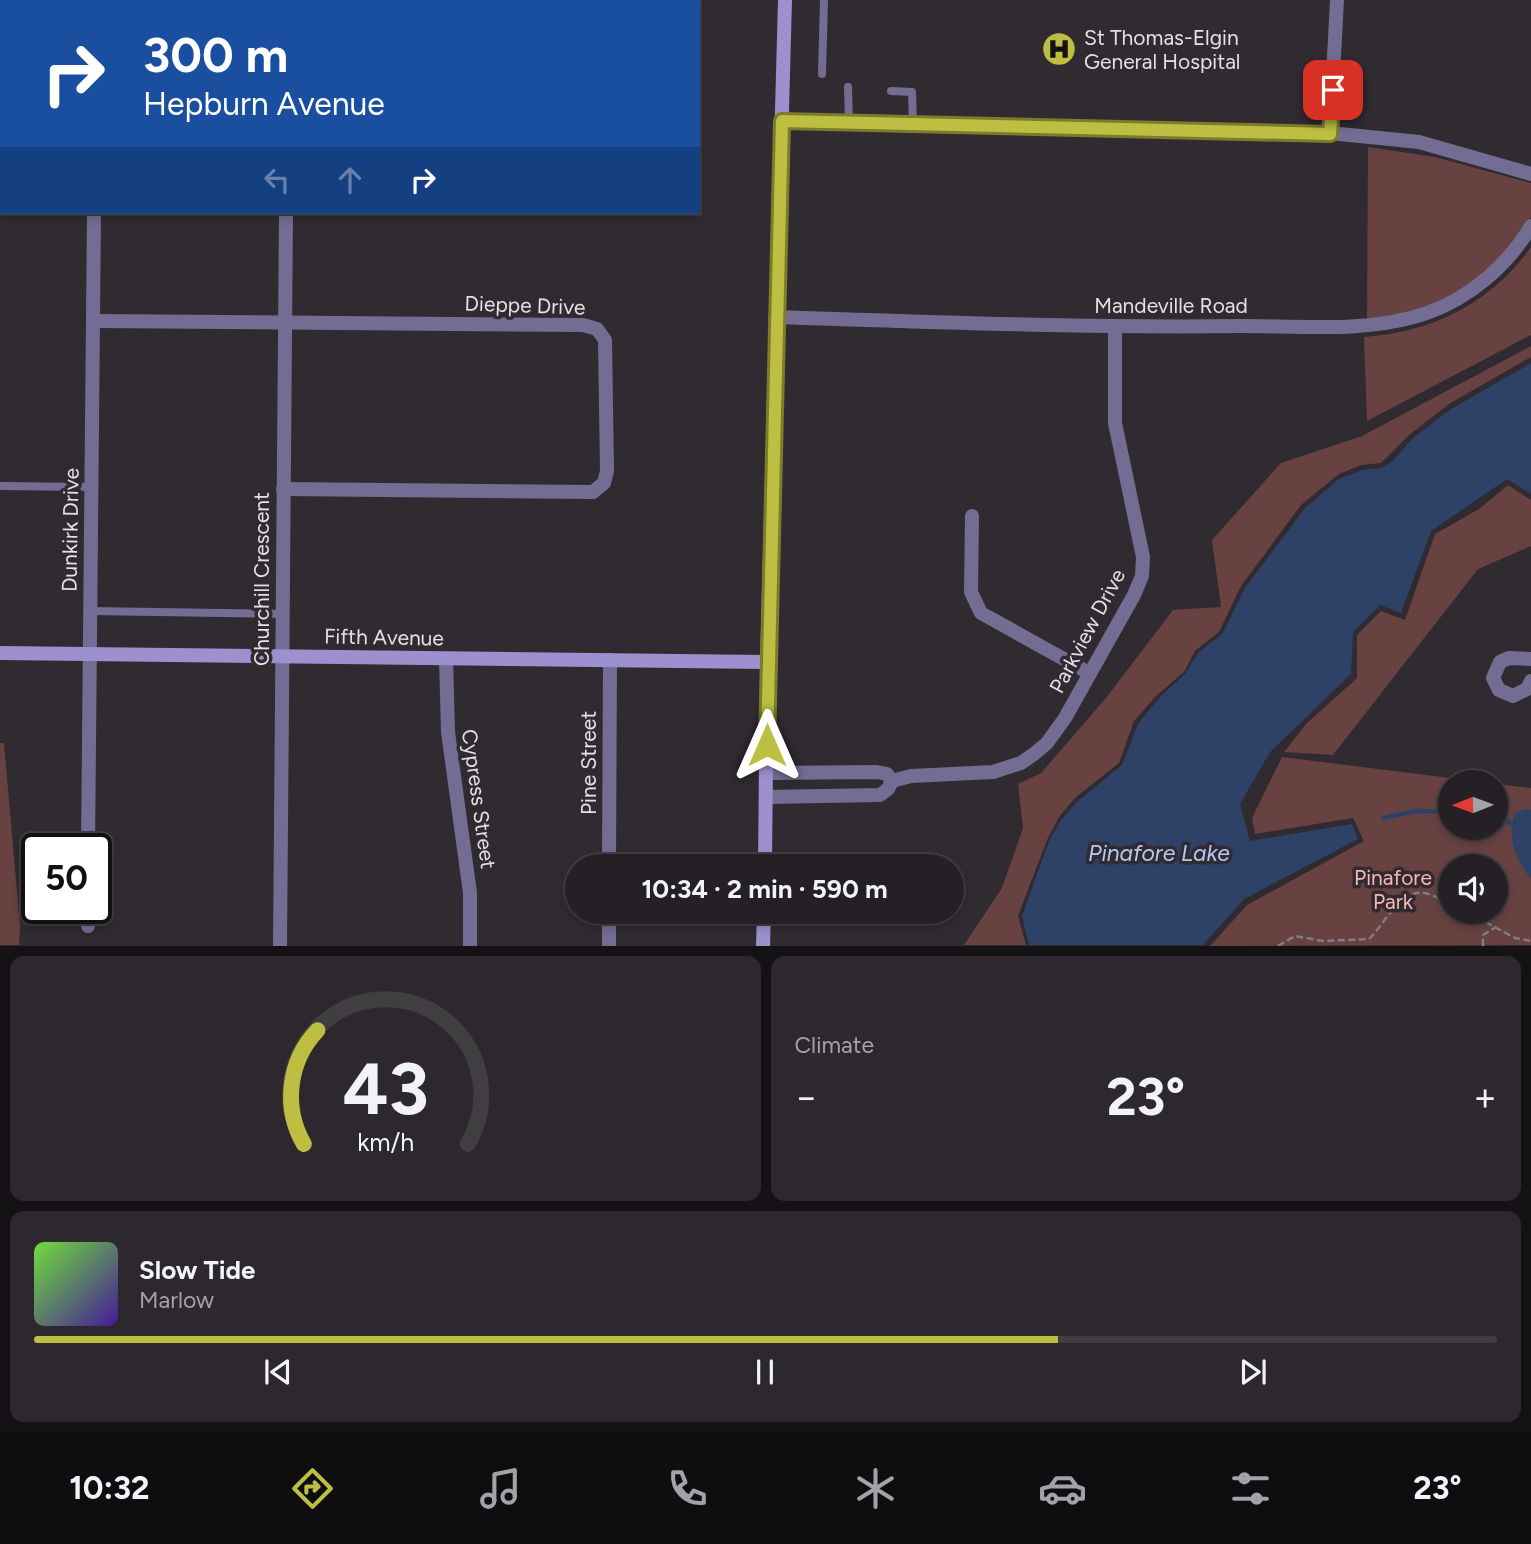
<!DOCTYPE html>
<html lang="en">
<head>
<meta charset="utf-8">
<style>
	:root { --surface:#242025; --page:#2c282d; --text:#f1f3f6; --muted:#a3a3a7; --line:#413e42; --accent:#bebf42 }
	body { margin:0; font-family:Figtree,sans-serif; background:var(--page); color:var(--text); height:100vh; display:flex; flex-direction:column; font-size:26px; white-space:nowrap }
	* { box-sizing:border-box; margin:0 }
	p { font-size:23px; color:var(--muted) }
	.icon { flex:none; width:38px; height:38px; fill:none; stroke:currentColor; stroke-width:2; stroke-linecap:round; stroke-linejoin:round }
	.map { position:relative; height:946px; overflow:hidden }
	.panel { display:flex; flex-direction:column; gap:10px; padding:10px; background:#141214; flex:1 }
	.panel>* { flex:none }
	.hud { position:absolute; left:0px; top:0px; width:700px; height:214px; box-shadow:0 4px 10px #0003,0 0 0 2px var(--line); background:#1a4fa0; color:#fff; overflow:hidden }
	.needle { width:46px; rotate:269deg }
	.fabs { position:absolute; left:1438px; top:770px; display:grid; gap:14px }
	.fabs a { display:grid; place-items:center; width:70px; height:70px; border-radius:50%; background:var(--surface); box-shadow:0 4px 10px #0003,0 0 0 2px var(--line); font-size:35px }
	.speed { position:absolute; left:21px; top:833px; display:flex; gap:14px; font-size:35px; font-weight:700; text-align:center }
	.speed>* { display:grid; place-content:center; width:91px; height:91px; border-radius:50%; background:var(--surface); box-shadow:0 4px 10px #0003,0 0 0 2px var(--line); line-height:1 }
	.speed .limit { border:4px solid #111; border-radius:10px; background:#fff; color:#111 }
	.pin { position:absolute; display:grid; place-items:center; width:60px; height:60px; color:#fff; margin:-30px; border-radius:14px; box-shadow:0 4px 10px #0006 }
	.me { position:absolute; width:77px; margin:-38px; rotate:0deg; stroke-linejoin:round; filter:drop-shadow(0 0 5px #0008) }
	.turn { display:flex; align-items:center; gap:24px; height:147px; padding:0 28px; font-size:32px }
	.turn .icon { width:91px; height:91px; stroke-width:2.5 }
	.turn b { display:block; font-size:49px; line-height:60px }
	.lanes { display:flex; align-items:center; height:66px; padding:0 28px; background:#0003; justify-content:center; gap:35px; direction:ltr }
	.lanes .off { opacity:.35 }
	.big { font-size:52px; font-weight:700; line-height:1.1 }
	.panel .tile { flex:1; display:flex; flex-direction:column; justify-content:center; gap:10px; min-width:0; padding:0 24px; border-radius:14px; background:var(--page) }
	.panel .dial { align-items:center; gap:0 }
	.dial svg { height:182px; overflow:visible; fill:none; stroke:var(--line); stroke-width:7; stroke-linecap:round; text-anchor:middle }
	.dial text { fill:var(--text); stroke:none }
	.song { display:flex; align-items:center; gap:21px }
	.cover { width:84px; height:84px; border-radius:10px; background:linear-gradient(135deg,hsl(100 70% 55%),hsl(260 70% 35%)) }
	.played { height:7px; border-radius:4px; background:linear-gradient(90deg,var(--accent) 70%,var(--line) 70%) }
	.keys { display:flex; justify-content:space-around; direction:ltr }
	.heat { display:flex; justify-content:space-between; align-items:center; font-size:38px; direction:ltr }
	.panel .tiles { flex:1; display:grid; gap:10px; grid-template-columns:1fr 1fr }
	.tile:last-child { grid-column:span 2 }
	.trip { position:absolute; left:565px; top:854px; width:399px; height:70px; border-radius:35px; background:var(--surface); box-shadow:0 4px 10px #0003,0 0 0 2px var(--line); font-weight:700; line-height:70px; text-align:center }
	.dock { display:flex; height:112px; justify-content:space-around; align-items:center; background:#0e0d0f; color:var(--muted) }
	.dock .icon { width:49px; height:49px }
	.dock .current { color:var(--accent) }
	.dock b { font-size:32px; color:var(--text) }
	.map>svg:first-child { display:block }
</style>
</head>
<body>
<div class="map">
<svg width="1531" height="946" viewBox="0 0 1531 946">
	<rect width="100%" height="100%" fill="#302a31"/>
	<g fill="#674241" fill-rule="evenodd">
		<path d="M1368,147l67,10 96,26c0,10 0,23 0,33 -2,7 -11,16 -15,22 -34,50 -90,77 -149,81z"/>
		<path d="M1531,247v88l-164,86 -3,-84c68,-5 126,-33 167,-90z"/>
		<polygon points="1531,346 1531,357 1449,404 1409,435 1381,463 1361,465 1339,474 1301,505 1241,586 1219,632 1195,651 1184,672 1157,695 1134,721 1119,763 1075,798 1059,817 1047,840 1018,916 1026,945 964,945 1002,888 1023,828 1018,784 1041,773 1106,698 1173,610 1221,607 1212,540 1281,463 1362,436"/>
		<polygon points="1508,485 1531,500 1531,546 1478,569 1333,755 1284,752 1306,724 1357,678 1357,635 1381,611 1405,620 1435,534 1479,509"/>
		<polygon points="0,743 4,743 20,926 19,945 0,945"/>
		<path d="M1282,757l200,25h-31v46h45v-44l35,4v157l-321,1 37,-41 117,-64 -11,-23 -98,16 -3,-16zM1451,866h45v46h-45z"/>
	</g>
	<g fill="#2e4268">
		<polygon points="1531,363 1531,494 1507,479 1431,531 1401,613 1380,605 1353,632 1351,674 1270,752 1240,804 1250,841 1352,824 1358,839 1244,899 1203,945 1029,945 1022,916 1049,841 1061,820 1078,801 1122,765 1138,724 1160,697 1186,673 1198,653 1223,633 1245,588 1305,508 1339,479 1362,470 1382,468 1393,461 1413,438 1451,409"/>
		<path d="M1525,809l6,1v69c-15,-21 -25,-40 -16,-66z"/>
	</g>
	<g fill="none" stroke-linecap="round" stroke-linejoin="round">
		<g stroke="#2e4268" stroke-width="4.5">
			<polyline points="142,2 143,0"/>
			<polyline points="0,81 2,81"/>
			<polyline points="1496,815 1516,826"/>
			<polyline points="1383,818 1416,811 1451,812"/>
		</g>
		<g stroke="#827c83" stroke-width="2.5" stroke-dasharray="7 3.5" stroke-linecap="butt">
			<polyline points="1467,912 1515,938 1531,941"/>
			<path d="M1278,946l17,-10 28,5 46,-2c15,-14 31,-50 55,-46 9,1 19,8 27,11"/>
			<polyline points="1483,946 1483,935 1496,927"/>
		</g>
		<g stroke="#746d93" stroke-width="8">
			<polyline points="822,74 824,0"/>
			<polyline points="848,87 849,122"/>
			<polyline points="891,91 912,92 913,125"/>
			<polyline points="0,486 92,487"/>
			<polyline points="90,611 282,614"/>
		</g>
		<g stroke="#746d93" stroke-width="14">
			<polyline points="296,2 296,0"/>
			<polyline points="604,2 604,0"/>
			<polyline points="782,121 1330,133 1419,142 1531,174"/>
			<polyline points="1330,133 1337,0"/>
			<path d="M775,317c156,5 311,11 467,9 60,0 128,7 185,-13 43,-15 81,-48 104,-87"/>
			<polyline points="94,321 583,325 597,329 605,340 607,471 604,483 593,492 283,489"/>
			<polyline points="972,516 971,592 981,613 1089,673"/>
			<polyline points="446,659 448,732 470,893 470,946"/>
			<polyline points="1531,659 1509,658 1500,662 1493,678 1499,690 1513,696 1527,689 1531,681"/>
			<polyline points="892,781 911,776 993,772 1021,763 1034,754 1047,743 1065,718 1134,595 1142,576 1143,557 1115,423 1115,328"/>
			<polyline points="766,797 880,795 888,789 892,781 887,774 877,772 767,773"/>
			<polyline points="88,849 94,212"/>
			<polyline points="609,866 610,660"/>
			<polyline points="88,926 88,908"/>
			<polyline points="280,946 286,212"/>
			<polyline points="609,946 609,912"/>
		</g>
		<g stroke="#9c91ce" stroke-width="14">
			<polyline points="0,653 767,662"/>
			<polyline points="765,866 767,662 785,0"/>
			<polyline points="763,946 764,912"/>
		</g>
	</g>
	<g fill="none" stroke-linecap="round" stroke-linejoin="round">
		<g stroke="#7c7c2b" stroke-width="18">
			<polyline id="route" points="767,745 782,121 1330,134 1333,90"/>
		</g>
		<use href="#route" stroke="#bebf42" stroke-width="12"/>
	</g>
	<defs>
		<g id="hospital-disc" transform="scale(1.75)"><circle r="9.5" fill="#bebf42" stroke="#302a31"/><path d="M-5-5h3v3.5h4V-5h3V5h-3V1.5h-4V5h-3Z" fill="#111"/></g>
	</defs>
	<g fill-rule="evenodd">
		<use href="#hospital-disc" x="1059" y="49"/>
	</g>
	<g text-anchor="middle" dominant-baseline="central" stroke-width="7" stroke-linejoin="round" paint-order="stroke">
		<g font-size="21" fill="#e4e0e5" stroke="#302a31" text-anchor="start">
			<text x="1084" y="37">St Thomas-Elgin<tspan x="1084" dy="24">General Hospital</tspan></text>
		</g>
		<g font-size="21" fill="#e4e0e5" stroke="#302a31">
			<text transform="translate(525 305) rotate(2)">Dieppe Drive</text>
			<text x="1171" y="305">Mandeville Road</text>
			<text transform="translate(70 530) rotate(-89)">Dunkirk Drive</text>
			<text transform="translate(261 579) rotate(-90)">Churchill Crescent</text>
			<text transform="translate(1087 631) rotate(-62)">Parkview Drive</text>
			<text transform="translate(384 637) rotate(1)">Fifth Avenue</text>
			<text transform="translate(588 763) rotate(-90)">Pine Street</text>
			<text transform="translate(479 799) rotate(82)">Cypress Street</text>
		</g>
		<g font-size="21" fill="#fbb5b3" stroke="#302a31">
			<text x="1393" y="877">Pinafore<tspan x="1393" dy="24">Park</tspan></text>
		</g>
		<g font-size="23" font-style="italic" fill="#b5caf2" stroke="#302a31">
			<text x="1159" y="853">Pinafore Lake</text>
		</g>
	</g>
</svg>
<div class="fabs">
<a><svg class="needle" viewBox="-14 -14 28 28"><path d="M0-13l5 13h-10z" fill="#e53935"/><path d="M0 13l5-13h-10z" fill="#a3a3a7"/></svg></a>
<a><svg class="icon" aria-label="sound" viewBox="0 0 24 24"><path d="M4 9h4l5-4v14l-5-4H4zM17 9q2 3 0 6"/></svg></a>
</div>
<div class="speed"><div class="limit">50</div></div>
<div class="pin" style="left:1333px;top:90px;background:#d93025"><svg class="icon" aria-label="arrive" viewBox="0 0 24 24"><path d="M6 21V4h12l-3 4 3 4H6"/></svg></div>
<svg class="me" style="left:767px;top:745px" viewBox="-20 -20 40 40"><path d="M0-17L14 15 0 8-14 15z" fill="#bebf42" stroke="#fff" stroke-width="4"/></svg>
<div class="trip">10:34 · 2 min · 590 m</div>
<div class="hud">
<div class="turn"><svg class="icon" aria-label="right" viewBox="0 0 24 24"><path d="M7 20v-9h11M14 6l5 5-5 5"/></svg><div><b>300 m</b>Hepburn Avenue</div></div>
<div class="lanes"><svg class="icon off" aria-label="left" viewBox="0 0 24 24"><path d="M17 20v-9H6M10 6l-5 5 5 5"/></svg><svg class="icon off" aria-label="ahead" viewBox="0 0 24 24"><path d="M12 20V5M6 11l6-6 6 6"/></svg><svg class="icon" aria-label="right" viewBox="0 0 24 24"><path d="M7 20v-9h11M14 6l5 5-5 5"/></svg></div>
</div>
</div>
<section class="panel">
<div class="tiles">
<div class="tile dial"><svg viewBox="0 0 100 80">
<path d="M14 69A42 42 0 1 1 86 69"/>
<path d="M14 69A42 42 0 0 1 20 19" stroke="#bebf42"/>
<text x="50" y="56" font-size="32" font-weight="700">43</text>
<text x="50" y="72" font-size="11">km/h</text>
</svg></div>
<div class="tile"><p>Climate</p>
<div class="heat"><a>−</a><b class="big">23°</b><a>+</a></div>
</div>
<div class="tile">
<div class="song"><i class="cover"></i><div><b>Slow Tide</b><p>Marlow</p></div></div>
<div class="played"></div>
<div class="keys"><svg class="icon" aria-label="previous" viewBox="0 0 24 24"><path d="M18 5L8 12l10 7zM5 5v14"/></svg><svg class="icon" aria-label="pause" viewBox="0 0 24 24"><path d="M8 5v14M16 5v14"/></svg><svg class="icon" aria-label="next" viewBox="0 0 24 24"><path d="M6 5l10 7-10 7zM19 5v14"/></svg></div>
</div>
</div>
</section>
<nav class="dock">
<b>10:32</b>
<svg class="icon current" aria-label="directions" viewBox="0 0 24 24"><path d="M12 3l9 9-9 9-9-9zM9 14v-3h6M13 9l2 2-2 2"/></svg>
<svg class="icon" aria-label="music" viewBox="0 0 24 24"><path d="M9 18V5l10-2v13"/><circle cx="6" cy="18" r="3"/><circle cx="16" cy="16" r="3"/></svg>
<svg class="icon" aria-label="phone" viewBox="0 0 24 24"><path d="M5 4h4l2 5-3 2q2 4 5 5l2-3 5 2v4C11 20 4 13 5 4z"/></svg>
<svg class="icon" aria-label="climate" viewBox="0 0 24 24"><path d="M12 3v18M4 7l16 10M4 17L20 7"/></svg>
<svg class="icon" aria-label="car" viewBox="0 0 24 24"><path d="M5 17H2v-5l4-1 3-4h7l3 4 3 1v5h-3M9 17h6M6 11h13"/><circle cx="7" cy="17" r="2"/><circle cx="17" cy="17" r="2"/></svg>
<svg class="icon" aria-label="filters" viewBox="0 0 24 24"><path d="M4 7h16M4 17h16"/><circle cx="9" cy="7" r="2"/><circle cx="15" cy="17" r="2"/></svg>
<b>23°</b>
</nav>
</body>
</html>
